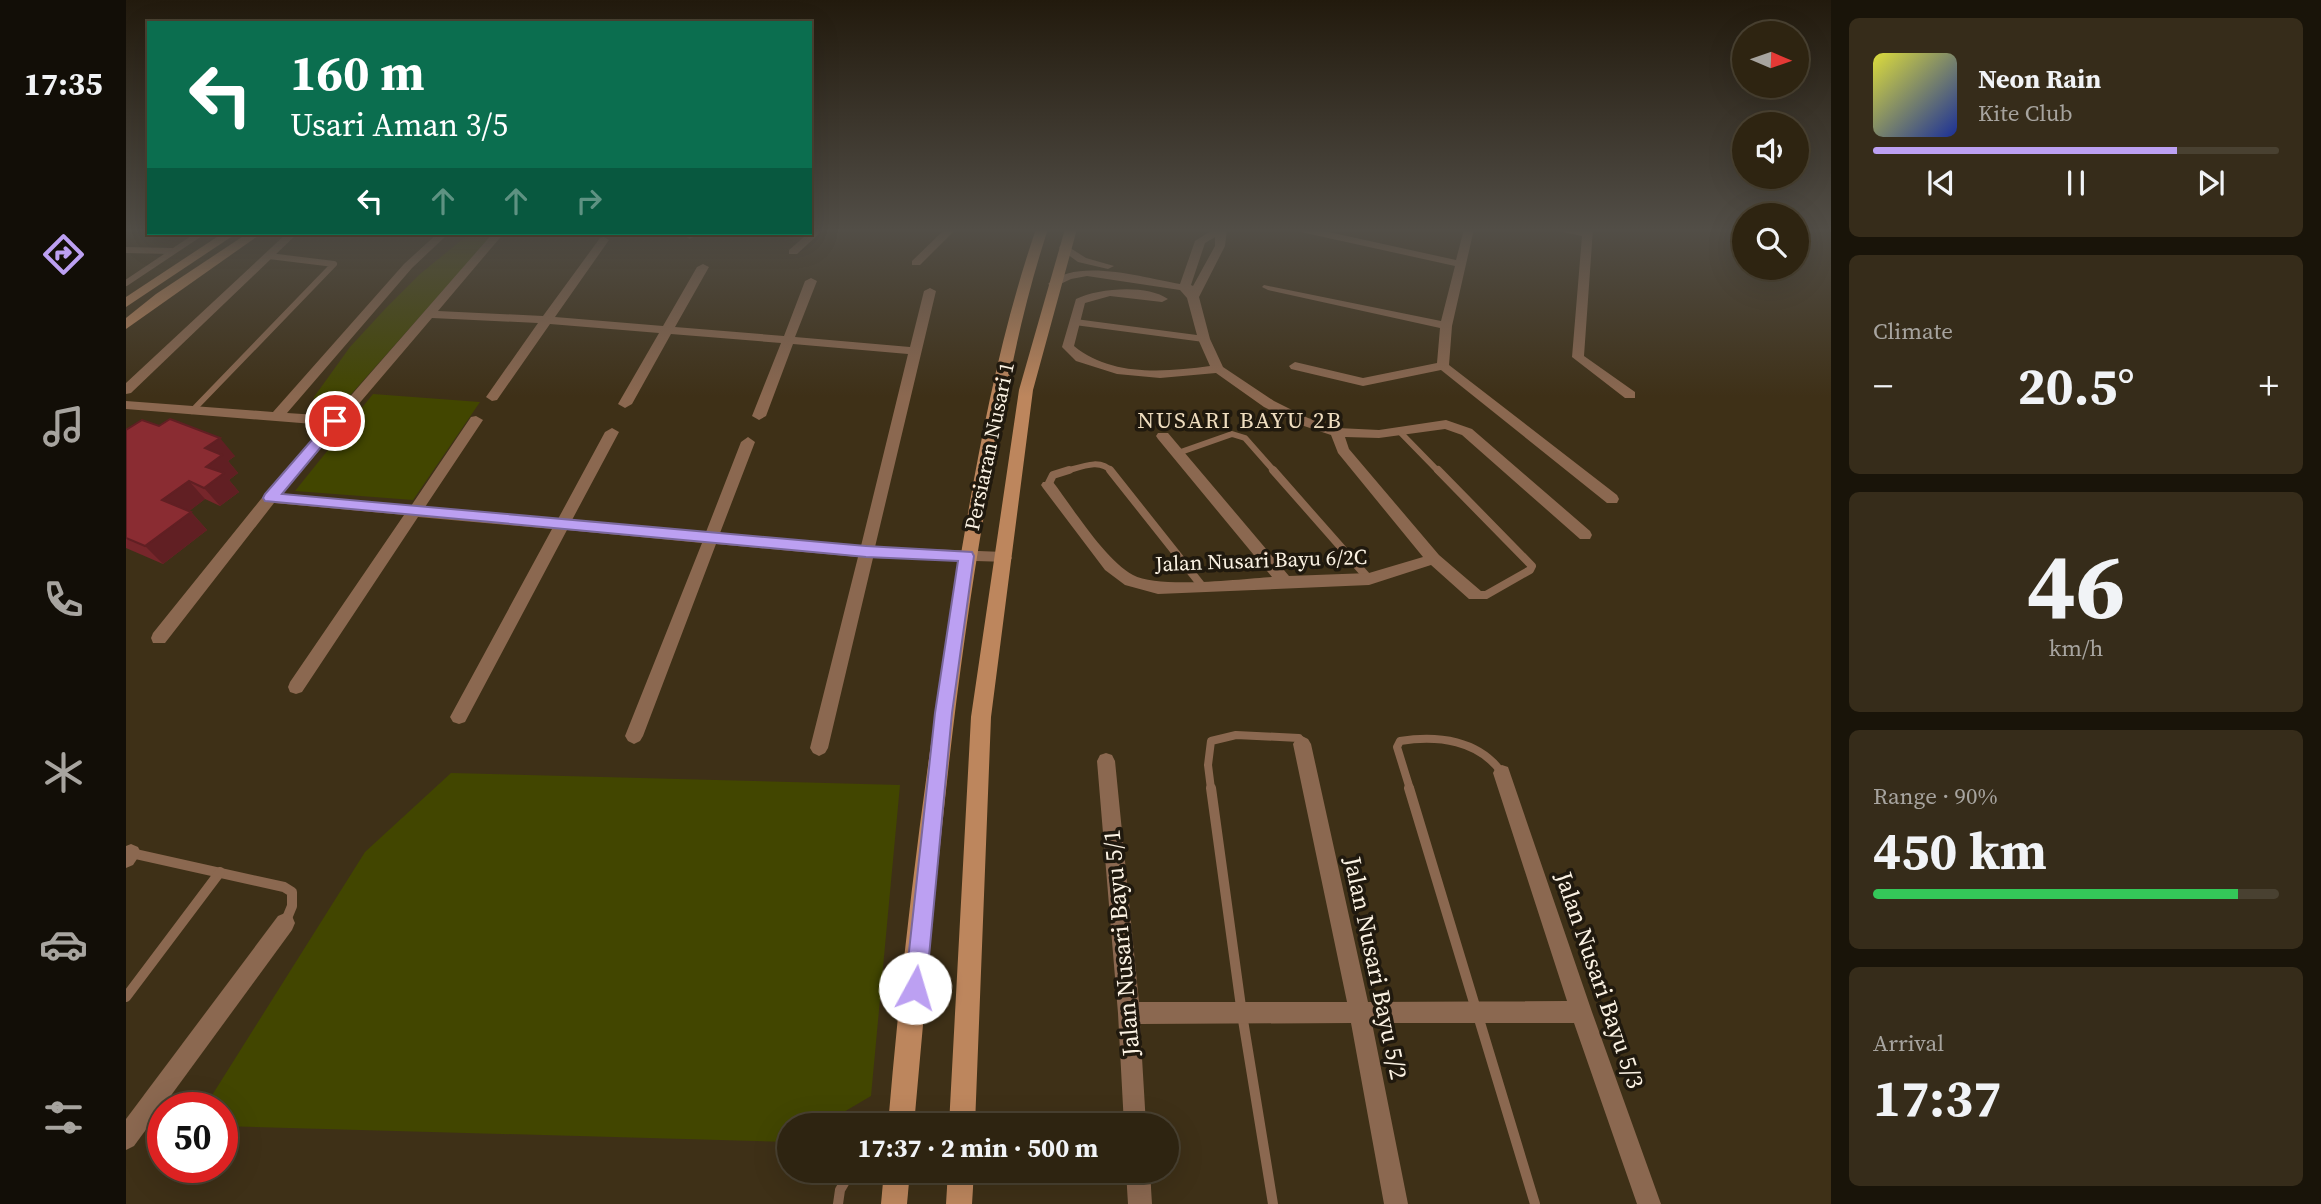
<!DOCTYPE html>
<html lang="en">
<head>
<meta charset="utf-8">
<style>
	:root { --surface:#2e2411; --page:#362c1a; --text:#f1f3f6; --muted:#a7a49f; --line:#494131; --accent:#bca0f2 }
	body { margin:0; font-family:"Source Serif 4",serif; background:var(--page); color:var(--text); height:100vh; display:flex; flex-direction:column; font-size:26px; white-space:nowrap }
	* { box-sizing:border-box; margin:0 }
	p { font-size:23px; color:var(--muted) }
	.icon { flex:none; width:38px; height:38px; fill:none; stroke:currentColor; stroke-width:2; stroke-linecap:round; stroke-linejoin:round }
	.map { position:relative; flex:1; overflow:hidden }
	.side { display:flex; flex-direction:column; gap:18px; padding:18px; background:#191409; width:490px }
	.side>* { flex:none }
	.top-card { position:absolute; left:21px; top:21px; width:665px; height:214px; border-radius:0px; box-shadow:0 7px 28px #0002,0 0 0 2px var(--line); background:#0b6e4f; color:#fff; overflow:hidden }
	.needle { width:46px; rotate:92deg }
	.tools { position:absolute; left:1606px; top:21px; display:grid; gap:14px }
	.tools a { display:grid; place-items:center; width:77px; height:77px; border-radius:50%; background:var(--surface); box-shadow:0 7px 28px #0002,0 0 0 2px var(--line); font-size:35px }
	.speed { position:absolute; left:21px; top:1092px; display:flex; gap:14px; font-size:35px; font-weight:700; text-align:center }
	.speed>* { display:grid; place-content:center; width:91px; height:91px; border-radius:50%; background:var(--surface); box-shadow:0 7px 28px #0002,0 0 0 2px var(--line); line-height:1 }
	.speed .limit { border:10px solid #d22; background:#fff; color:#111 }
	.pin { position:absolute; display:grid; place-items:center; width:60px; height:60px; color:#fff; margin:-30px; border:4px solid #fff; border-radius:50%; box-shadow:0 2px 7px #0007 }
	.me { position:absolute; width:77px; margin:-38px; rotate:6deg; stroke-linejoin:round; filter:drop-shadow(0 0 5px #0008) }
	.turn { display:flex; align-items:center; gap:24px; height:147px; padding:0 28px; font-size:32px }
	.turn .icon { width:91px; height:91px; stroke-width:2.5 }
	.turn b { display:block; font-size:49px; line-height:60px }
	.lanes { display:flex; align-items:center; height:66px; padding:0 28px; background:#0003; justify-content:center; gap:35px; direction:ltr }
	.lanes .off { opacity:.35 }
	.big { font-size:52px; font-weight:700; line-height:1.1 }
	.side .tile { flex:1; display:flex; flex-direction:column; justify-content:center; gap:10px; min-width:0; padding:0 24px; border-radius:10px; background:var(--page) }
	.side .dial { align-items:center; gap:0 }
	.dial b { font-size:91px; line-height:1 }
	.song { display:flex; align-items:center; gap:21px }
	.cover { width:84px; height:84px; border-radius:10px; background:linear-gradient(135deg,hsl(60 70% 55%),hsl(230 70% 35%)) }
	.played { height:7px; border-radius:4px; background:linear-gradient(90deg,var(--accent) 75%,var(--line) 75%) }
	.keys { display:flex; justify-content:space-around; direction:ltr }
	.heat { display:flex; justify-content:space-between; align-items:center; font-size:38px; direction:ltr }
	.charge { height:10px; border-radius:5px; background:linear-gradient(90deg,#34c759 90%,var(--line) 0) }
	.trip { position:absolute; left:651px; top:1113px; width:402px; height:70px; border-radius:35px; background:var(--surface); box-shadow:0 7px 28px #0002,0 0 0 2px var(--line); font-weight:700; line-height:70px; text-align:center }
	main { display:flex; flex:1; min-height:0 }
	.tab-bar { display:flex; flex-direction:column; width:126px; justify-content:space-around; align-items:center; background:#120e07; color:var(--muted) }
	.tab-bar .icon { width:49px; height:49px }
	.tab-bar .on { color:var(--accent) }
	.tab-bar b { font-size:32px; color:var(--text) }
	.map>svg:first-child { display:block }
</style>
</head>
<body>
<main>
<nav class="tab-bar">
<b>17:35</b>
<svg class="icon on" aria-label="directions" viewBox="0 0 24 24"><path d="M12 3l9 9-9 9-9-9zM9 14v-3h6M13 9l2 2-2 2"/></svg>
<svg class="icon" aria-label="music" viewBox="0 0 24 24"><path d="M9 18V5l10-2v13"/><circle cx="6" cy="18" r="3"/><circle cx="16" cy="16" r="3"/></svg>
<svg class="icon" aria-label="phone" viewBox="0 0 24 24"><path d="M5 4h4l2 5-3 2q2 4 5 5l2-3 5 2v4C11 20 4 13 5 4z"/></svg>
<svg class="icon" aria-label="climate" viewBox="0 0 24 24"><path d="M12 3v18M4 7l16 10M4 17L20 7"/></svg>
<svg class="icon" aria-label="car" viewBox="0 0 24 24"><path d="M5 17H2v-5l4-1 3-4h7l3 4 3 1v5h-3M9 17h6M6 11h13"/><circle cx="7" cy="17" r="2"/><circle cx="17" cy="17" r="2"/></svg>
<svg class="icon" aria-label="filters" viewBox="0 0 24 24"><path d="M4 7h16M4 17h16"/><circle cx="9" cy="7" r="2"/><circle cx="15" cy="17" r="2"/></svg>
</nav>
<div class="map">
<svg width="1705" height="1204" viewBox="0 0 1705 1204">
	<rect width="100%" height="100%" fill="#3e3017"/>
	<g fill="#424600">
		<polygon points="344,233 368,233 219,401 200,410 188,406 188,397 224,347 260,308 294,274"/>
		<polygon points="247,394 354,402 287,500 169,491"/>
		<polygon points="325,773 774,785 745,1096 711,1116 705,1125 663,1125 663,1142 96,1126 96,1108 78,1108 239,852"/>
	</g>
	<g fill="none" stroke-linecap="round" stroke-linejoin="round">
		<g stroke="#8b6850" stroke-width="6">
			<polyline points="0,250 46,251"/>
			<polyline points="0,283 75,233"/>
			<polyline points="949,322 1078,339"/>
			<polyline points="66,411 208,264 143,256"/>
			<polyline points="1273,431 1313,472"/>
			<polyline points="1052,453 1106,434 1119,438 1149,472"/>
			<path d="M937,472c16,-4 37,-15 49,0"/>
		</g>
		<g stroke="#8b6850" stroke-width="8">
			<polyline points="984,470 1076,586"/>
			<polyline points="1147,470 1243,579"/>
			<polyline points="1312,470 1406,566 1404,570 1360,595 1349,595"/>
			<polyline points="922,485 927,475 943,470"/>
			<polyline points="1085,789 1082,765 1085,741 1110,735 1173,738 1176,744"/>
			<path d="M1284,789l-13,-42 3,-6c38,-6 79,-1 102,32"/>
		</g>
		<g stroke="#8b6850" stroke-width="10">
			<polyline points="1085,788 1116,1014 1147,1204"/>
			<polyline points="1283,788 1409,1204"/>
			<polyline points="0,852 158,887 166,892 166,906 159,923"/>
			<polyline points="0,997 94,872"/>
			<polyline points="712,1204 714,1190 725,1171"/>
		</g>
		<g fill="#8b6850" fill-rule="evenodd">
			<polygon points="687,229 698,229 671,254 663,254 663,250"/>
			<polygon points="819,229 830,229 794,265 786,265 786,261"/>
			<path d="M1088,229h13l-2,17 -26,51 11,42 13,28 51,34 34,17 30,10 41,2 67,-10 26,9 118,102 2,4 -2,4h-10l-118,-104 -17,-6 -66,9 -34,-1 4,12 90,106 42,36 2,4 -2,4h-12l-38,-34 -62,20 -211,9 -33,-9 -20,-15 -62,-82 -2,-3 2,-3h10c20,26 52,78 80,93 26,14 108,4 139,2l-114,-138 -2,-3 2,-3h10l121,143 80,-3 54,-16 -85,-104 -7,-18 -33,-11 -34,-17 -48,-34 -56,5 -43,-4 -41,-13 -14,-14 14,-48c22,-11 71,-15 92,0l-6,3 -52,-6 -25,7 -11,43c37,31 92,26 136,20l-12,-27 -11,-41 -7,-8 -93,-14 -16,3 -17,8 -6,-3c29,-27 96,-6 132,0l15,-43zM1089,237v9l-22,40 -2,-1 14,-42z"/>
			<polygon points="1170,229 1189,229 1330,260 1338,229 1348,229 1326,326 1323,365 1491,495 1493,499 1491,503 1481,503 1315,370 1237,386 1165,369 1163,366 1169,362 1237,378 1311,363 1314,328 1142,290 1136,287 1138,285 1315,321 1329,266 1175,232"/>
			<polygon points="1431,229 1467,229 1458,356 1509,392 1509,398 1499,398 1446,357 1456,236 1432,231"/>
			<polygon points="161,233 172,233 5,393 0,394 0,383"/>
			<path d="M312,233h11l-37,35 -125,145 46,3 160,-183h11l-66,78 105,5 57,-78 4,-1 5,3 -54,77 108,9 34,-59 6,-3 6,3 -34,60 109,9 21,-55 6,-3 6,3 -22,56 115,10 14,-56 6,-3 6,3 -61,256 129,5 5,2 3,4 -3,4 -136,-4 -45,190 -3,5 -6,3 -6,-3 -3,-5 48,-191 -142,-13 -73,192 -3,5 -6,3 -6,-3 -3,-5 77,-193 -135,-13 -102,192 -6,2 -6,-2 -3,-5 102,-188 -134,-12 -116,175 -6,2 -6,-2 -2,-5 2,-5 114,-167 -130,-12 -109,140h-12l-2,-5 2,-5 112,-139 61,-69 -200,-16v-8l147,11 131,-148zM306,318l106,5 -52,74 6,4 5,-1 53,-76 109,9 -41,71 7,4 7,-4 39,-70 110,9 -29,73 7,4 7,-4 27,-72 115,10 -47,192 -141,-13 35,-91 -7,-5 -7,5 -35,90 -134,-12 47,-88 -7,-4 -7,4 -47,87 -133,-12 58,-87 -7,-4 -5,1 -60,89 -129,-12z"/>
			<polygon points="562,233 574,233 564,239 559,236"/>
			<polygon points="938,244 960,258 988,266 982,269 952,262 934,249 933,247"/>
			<polygon points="1176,736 1182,739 1185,744 1242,1002 1441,1001 1367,773 1370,767 1376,765 1382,767 1466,1012 1535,1204 1511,1204 1448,1023 1246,1023 1282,1204 1258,1204 1225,1023 1014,1024 1020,1125 998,1125 992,1013 971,761 974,755 980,753 986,755 989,761 1013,1002 1221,1002 1167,744 1170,739"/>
			<polygon points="5,844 12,847 15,853 7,865 0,868 0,846"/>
			<polygon points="159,913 166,916 169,923 166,930 8,1146 0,1150 0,1119 152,916"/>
			<polygon points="1000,1171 1024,1171 1026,1204 1002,1204"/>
		</g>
		<g fill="#bd865d" fill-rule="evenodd">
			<path d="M910,229h12c-29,88 -45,178 -61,269 -37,207 -54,417 -73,627h-26c15,-178 37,-358 67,-535 20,-121 41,-244 81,-361z"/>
			<polygon points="939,229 951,229 907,390 865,717 849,1125 823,1125 845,717 893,390"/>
			<polygon points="97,233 111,233 0,307 0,297"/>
			<polygon points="122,233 136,233 0,329 0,318 30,294"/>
			<polygon points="758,1171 784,1171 781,1204 755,1204"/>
			<polygon points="822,1171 848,1171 846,1204 820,1204"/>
		</g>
	</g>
	<polygon fill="#77262b" points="0,430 109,456 102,461 112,473 103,480 113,492 94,506 79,499 63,511 65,512 81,530 37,564 0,548"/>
	<g fill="#611f23">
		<polygon points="94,438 109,456 102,461 112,473 103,480 113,492 94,506 78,488 80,467 79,448"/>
		<polygon points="63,481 79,499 53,519 36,500"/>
		<polygon points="65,512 81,530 37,564 19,546"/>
	</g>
	<polygon fill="#8a2c32" stroke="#611f23" stroke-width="2" points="44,419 94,438 79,448 96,455 80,467 98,473 78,488 63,481 36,500 65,512 19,546 0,538 0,430 16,420 33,426"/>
	<linearGradient id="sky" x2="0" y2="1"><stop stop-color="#221a0d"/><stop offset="0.58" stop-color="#524e47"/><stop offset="1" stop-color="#524e47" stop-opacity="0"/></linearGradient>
	<rect width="1705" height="397" fill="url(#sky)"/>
	<polygon fill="#bca0f2" stroke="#7a689d" stroke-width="2" points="209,417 216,421 214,424 156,494 740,546 846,552 848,556 826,713 800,988 797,995 789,998 782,995 779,988 809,713 832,561 740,557 139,501 137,498 139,494 205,418"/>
	<g text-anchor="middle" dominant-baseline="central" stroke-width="7" stroke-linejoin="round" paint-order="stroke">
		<g font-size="21" fill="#fbf2e3" stroke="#20190e">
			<text transform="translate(863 446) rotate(-78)">Persiaran Nusari 1</text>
			<text transform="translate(1135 560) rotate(-2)">Jalan Nusari Bayu 6/2C</text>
		</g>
		<g font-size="23" letter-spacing="2" fill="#f0dec0" stroke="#20190e">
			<text x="1114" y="420">NUSARI BAYU 2B</text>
		</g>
		<g font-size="24" fill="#fbf2e3" stroke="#20190e">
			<text transform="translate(995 943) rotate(-95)">Jalan Nusari Bayu 5/1</text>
			<text transform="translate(1250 968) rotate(78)">Jalan Nusari Bayu 5/2</text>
			<text transform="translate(1474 980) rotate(71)">Jalan Nusari Bayu 5/3</text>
		</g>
	</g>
</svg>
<div class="tools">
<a><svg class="needle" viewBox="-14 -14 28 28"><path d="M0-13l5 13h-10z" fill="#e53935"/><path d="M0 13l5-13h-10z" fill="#a7a49f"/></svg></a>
<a><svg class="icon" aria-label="sound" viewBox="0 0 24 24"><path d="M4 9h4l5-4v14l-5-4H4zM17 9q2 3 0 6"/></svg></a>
<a><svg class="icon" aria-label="search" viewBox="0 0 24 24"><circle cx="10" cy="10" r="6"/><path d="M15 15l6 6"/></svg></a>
</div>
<div class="speed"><div class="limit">50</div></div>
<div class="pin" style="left:209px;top:421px;background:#d93025"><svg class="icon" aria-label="arrive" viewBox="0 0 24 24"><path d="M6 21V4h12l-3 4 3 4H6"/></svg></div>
<svg class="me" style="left:789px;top:988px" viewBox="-20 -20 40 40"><circle r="19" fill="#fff"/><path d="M0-13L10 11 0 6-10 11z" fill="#bca0f2"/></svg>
<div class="trip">17:37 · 2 min · 500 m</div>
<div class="top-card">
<div class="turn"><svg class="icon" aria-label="left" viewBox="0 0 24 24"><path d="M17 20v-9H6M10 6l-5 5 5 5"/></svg><div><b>160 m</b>Usari Aman 3/5</div></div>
<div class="lanes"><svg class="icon" aria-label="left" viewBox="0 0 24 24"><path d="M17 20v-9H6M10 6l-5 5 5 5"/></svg><svg class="icon off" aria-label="ahead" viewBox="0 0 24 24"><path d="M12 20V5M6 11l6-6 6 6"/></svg><svg class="icon off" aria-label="ahead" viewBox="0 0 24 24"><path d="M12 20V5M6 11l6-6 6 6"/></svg><svg class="icon off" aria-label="right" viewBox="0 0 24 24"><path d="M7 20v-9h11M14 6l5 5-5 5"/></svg></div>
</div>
</div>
<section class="side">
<div class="tile">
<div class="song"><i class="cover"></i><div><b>Neon Rain</b><p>Kite Club</p></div></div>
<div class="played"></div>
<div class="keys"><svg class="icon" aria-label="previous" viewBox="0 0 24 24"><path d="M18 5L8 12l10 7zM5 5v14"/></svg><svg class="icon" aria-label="pause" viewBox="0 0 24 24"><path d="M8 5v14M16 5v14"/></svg><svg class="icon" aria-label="next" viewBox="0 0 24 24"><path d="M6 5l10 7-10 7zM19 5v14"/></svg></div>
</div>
<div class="tile"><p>Climate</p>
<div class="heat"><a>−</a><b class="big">20.5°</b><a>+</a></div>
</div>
<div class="tile dial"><b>46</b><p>km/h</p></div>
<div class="tile"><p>Range · 90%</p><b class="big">450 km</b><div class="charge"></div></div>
<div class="tile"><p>Arrival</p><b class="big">17:37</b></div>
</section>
</main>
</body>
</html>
